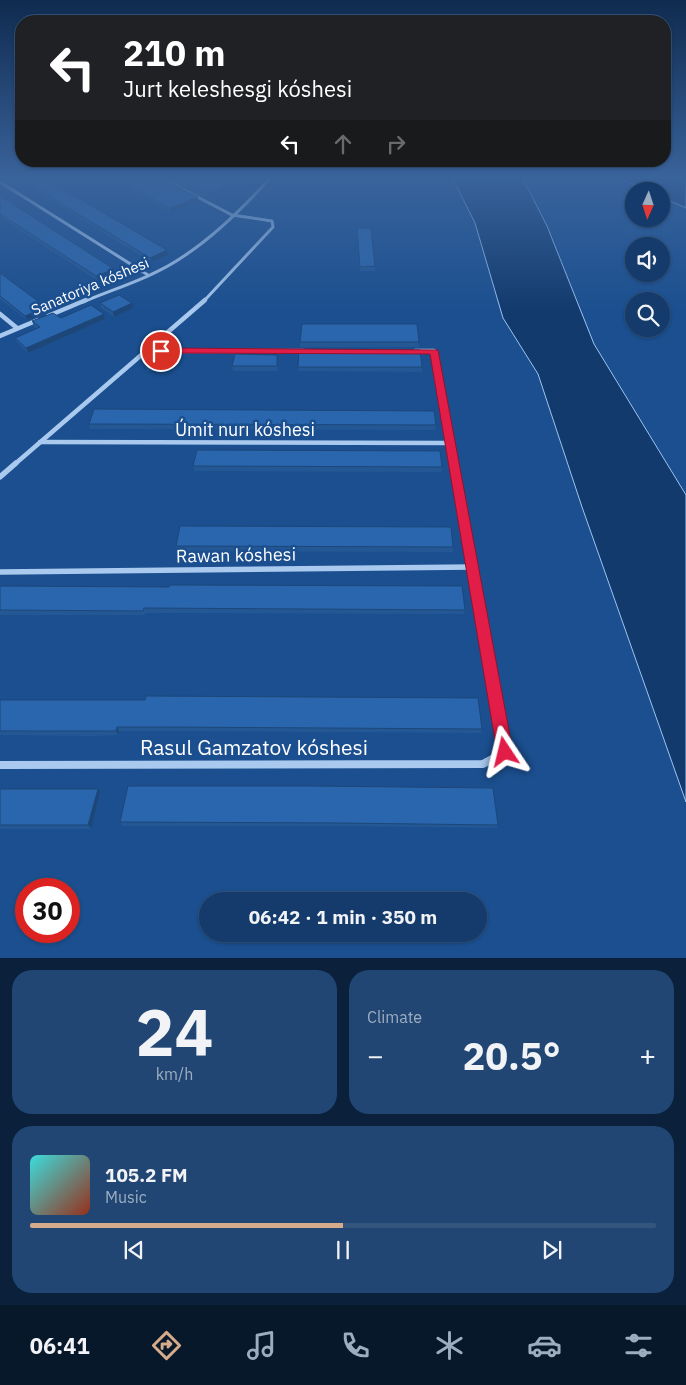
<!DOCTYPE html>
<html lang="en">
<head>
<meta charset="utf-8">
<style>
	:root { --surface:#143b6b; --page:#214673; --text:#f1f3f6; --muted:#9dadc1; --line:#33557e; --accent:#d6ab8b }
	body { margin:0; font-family:"IBM Plex Sans",sans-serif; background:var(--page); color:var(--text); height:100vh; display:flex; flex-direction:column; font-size:19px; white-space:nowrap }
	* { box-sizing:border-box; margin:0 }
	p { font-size:16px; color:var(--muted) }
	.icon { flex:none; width:28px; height:28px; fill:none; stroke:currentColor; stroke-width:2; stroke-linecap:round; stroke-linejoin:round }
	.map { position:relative; height:958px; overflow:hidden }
	.drawer { display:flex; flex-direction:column; gap:12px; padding:12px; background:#0b203b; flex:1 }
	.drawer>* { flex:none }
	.guide { position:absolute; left:15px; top:15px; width:656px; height:152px; border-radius:20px; box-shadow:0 1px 4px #0004,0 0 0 1px var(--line); background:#202124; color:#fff; overflow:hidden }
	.needle { width:32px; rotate:183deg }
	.tools { position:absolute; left:625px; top:182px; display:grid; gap:10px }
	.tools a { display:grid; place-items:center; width:45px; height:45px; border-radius:50%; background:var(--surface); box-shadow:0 1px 4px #0004,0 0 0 1px var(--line); font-size:25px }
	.speed { position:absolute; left:15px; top:878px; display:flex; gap:10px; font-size:25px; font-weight:700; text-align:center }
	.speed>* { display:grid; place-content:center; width:65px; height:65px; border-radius:50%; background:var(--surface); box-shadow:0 1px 4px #0004,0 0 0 1px var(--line); line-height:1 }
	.speed .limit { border:8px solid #d22; background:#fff; color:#111 }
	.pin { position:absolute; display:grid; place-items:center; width:42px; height:42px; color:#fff; margin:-21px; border:2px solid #fff; border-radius:50%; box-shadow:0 1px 5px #0007 }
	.me { position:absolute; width:55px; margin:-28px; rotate:350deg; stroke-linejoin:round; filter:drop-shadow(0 0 4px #0008) }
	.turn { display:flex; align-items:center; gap:18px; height:105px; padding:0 25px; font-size:22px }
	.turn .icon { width:65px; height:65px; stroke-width:2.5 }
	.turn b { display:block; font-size:35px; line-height:42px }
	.lanes { display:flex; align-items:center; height:48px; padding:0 25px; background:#0003; justify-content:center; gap:25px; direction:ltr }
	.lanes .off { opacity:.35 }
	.big { font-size:38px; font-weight:800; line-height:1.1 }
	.drawer .tile { flex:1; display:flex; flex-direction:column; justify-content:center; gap:8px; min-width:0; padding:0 18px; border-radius:20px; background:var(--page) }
	.drawer .dial { align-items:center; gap:0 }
	.dial b { font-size:65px; line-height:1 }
	.song { display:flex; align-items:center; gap:15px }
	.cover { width:60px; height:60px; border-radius:8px; background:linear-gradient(135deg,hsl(180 70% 55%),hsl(10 70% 35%)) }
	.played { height:5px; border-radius:2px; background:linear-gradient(90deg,var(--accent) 50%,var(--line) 50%) }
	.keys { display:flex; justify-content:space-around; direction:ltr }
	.heat { display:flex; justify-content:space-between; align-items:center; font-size:28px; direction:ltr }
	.drawer .tiles { flex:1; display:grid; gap:12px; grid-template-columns:1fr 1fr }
	.tile:last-child { grid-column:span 2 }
	.trip { position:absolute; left:199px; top:892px; width:288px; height:50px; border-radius:25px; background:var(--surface); box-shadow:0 1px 4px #0004,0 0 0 1px var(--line); font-weight:800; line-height:50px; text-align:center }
	.menu { display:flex; height:80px; justify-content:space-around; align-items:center; background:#08182b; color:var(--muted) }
	.menu .icon { width:35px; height:35px }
	.menu .on { color:var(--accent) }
	.menu b { font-size:22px; color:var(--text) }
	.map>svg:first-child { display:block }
</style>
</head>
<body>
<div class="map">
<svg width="686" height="958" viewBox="0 0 686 958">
	<rect width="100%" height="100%" fill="#1b4f8f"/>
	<g fill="#123a6d" stroke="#9cc4f0">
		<polygon points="452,177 522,177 547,226 594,344 686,495 686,802 582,507 538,374 503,318 475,223"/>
		<polygon points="616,177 686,177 686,208 661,197 661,191 649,191"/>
	</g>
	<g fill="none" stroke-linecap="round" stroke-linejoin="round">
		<g stroke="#a9c9ee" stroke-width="3">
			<polyline points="159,177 232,215 272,221 273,227 203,302"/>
			<polyline points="0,182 148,275"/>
			<path d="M83,302c33,-14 71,-25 101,-46 32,-21 61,-50 87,-79"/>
		</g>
		<g stroke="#a9c9ee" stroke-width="4.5">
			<polyline points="0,314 17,328"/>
			<polyline points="48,316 86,300"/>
			<polyline points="0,336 38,320"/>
			<polyline points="144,351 304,351"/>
			<polyline points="415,351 434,351 454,464"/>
			<polyline points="40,442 450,443"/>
			<polyline points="15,464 205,300"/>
		</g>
		<g stroke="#a9c9ee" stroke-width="5.5">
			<polyline points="454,463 492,678"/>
			<polyline points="0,477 16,463"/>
			<polyline points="0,572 473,567"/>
		</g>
		<polyline stroke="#a9c9ee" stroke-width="8" points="0,765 483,764 505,752 492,677"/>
	</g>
	<g fill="#245895">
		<polygon points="13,177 42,177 168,255 151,262"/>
		<polygon points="106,177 159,177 199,202 171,212"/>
		<polygon points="164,177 207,177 226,190 207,198"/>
		<polygon points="0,196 114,269 115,274 98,281 0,217"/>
		<polygon points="357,228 375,266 375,271 360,271"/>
		<polygon points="0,273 46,307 48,312 27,320 0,299"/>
		<polygon points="100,303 133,308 114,317 101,308"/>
		<polygon points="104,314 105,319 28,353 17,343 15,338 37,329 34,326 32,321"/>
		<rect x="300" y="342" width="119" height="5"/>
		<polygon points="277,355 278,371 233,371 232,366"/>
		<polygon points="167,360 164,371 147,371 146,366"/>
		<polygon points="298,367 422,367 422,372 298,371"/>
		<polygon points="89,424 436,425 435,430 90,429"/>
		<polygon points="193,466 442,467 441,472 194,471"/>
		<polygon points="176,546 453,547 453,552 177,551"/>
		<polygon points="0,586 465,610 464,614 145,613 145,615 0,615"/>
		<polygon points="0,700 482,729 481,733 167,731 119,731 118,735 91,736 0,735"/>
		<polygon points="128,786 498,825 497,828 341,826 123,826 120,822"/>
		<polygon points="0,789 98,789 100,792 91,829 0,829"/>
	</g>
	<g fill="#1d4779">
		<polygon points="226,186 226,190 207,198 207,194"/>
		<polygon points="198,197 199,202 171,212 170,208"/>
		<polygon points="167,250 168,255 151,262 150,258"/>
		<polygon points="114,269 115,274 98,281 96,276"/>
		<polygon points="132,303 133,308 114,317 113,312"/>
		<polygon points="46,307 48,312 27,320 25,316"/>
		<polygon points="104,314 105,319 28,353 26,348"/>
		<polygon points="166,355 167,360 164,371 162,367"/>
		<polygon points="117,727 119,731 118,735 116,731"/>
		<polygon points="98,789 100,792 91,829 88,825"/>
	</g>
	<g fill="#2a66ad" stroke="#1d4779">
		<polygon points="18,177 42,177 167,250 150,258"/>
		<polygon points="113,177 159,177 198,197 170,208"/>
		<polygon points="172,177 207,177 226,186 207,194"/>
		<polygon points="0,196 114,269 96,276 0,214"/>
		<polygon points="357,228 371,228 375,266 360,267"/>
		<polygon points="0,273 46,307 25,316 0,296"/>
		<polygon points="119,295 132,303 113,312 100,303"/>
		<polygon points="91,305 104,314 26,348 15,338 40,327 32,321 53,313 61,318"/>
		<polygon points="302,324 417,324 419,342 300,342"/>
		<polygon points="299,350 420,350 422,367 298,367"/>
		<polygon points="235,354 277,355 277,366 232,366"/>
		<polygon points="150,355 166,355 162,367 146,366"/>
		<polygon points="94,409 434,411 436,425 89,424"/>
		<polygon points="197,450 440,451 442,467 193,466"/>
		<polygon points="180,526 451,527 453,547 176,546"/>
		<polygon points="170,585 462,586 465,610 144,608 143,611 0,610 0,586 169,587"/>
		<polygon points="146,696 478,698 482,729 166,727 117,727 116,731 0,731 0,700 145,700"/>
		<polygon points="128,786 311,786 493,788 498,825 341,823 120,822"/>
		<polygon points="0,789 98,789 88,825 0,825"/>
	</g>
	<linearGradient id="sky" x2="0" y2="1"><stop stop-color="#0f2b4f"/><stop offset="0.57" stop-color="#39639b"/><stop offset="1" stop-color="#39639b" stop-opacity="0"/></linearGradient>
	<rect width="686" height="311" fill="url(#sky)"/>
	<polygon fill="#e11d48" stroke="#92132f" points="161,348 438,350 513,752 511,758 505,760 500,758 497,752 430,354 158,353 158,349"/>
	<g text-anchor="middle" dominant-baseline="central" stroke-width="5" stroke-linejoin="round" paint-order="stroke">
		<g font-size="15" fill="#fff" stroke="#1b4f8f">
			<text transform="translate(90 286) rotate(-23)">Sanatoriya kóshesi</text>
		</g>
		<g font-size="18" fill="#fff" stroke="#1b4f8f">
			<text x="245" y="429">Úmit nurı kóshesi</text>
			<text transform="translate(236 555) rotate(-1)">Rawan kóshesi</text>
		</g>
		<g font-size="21" fill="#fff" stroke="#1b4f8f">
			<text x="254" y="747">Rasul Gamzatov kóshesi</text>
		</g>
	</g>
</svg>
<div class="tools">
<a><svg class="needle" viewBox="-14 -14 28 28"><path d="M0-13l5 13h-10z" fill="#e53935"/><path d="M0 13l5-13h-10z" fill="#9dadc1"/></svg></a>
<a><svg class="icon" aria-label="sound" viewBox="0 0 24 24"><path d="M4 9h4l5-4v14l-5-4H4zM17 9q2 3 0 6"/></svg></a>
<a><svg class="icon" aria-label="search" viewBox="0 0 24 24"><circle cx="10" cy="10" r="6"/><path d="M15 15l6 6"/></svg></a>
</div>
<div class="speed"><div class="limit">30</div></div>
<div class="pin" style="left:161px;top:351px;background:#d93025"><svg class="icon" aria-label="arrive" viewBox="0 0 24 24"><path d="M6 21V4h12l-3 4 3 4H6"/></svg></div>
<svg class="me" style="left:505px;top:752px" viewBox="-20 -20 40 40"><path d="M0-17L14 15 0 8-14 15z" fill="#e11d48" stroke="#fff" stroke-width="4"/></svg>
<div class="trip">06:42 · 1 min · 350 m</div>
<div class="guide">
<div class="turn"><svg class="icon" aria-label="left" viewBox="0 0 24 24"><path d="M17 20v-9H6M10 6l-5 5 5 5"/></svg><div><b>210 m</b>Jurt keleshesgi kóshesi</div></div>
<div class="lanes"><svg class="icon" aria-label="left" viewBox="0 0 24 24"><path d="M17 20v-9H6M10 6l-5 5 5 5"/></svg><svg class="icon off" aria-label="ahead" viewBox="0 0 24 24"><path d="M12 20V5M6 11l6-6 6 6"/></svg><svg class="icon off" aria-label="right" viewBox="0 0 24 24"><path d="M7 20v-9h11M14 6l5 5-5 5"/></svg></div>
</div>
</div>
<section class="drawer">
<div class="tiles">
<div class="tile dial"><b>24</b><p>km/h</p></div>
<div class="tile"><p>Climate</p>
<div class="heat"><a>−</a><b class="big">20.5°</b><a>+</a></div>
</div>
<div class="tile">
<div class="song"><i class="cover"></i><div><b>105.2 FM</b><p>Music</p></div></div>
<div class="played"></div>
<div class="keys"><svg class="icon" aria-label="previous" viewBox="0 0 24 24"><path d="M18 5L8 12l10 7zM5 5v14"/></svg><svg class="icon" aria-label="pause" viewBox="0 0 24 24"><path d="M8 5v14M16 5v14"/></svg><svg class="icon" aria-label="next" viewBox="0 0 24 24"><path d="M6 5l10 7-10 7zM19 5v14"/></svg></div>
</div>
</div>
</section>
<nav class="menu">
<b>06:41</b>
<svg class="icon on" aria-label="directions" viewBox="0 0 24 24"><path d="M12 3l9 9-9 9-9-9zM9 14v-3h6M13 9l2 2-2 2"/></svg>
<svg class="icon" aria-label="music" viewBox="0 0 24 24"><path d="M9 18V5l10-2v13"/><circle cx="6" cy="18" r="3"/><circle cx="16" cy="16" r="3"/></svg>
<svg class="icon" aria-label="phone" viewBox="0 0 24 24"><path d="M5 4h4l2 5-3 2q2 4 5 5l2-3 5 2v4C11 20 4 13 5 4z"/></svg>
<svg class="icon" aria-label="climate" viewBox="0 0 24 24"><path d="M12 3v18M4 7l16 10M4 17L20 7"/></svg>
<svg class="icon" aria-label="car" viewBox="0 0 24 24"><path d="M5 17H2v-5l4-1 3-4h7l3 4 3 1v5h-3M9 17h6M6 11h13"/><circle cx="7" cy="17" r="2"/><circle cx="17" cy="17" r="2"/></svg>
<svg class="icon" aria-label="filters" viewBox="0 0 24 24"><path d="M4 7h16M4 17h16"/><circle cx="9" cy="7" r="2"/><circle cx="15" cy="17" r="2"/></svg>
</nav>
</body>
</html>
